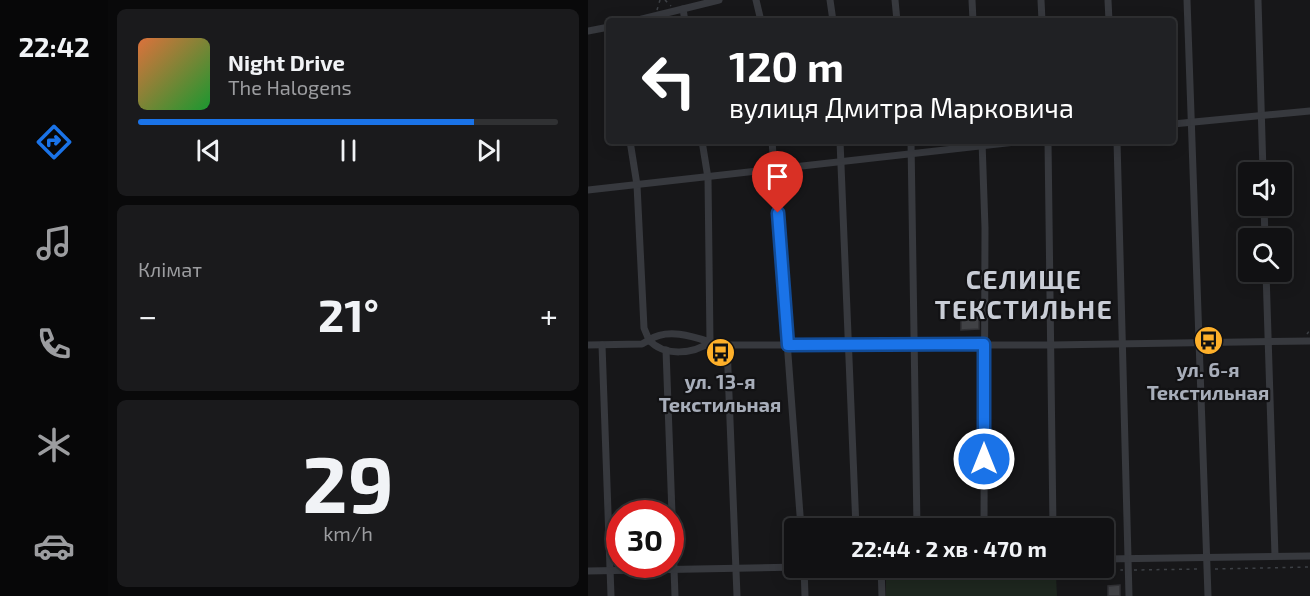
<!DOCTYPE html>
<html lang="uk">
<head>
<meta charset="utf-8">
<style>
	body { margin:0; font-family:"Exo 2",sans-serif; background:#1a1a1c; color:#f1f3f6; height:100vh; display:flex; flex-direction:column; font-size:22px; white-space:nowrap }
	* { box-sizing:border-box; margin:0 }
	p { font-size:20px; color:#9c9da0 }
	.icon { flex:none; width:33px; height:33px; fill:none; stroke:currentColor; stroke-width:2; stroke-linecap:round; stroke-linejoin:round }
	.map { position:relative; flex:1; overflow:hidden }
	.drawer { display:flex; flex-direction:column; gap:9px; padding:9px; background:#09090a; width:480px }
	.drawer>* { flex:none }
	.guide { position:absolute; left:18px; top:18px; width:570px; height:126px; border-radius:6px; box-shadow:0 3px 15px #0003,0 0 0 2px #303133; background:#202124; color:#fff; overflow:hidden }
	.buttons { position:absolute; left:650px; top:162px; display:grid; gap:12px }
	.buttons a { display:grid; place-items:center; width:54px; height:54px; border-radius:6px; background:#111113; box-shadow:0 3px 15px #0003,0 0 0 2px #303133; font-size:30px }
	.speed { position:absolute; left:18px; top:500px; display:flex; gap:12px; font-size:30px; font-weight:700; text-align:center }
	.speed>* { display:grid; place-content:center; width:78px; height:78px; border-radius:50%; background:#111113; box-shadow:0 3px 15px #0003,0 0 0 2px #303133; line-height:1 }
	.speed .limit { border:9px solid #d22; background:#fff; color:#111 }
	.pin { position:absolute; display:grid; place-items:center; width:51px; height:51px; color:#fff; margin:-62px -26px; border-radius:50% 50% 50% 0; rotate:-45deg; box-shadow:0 0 6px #0007 }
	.pin .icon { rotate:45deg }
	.me { position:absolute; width:66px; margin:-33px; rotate:0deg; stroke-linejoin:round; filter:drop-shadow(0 0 4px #0008) }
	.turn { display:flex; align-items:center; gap:21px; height:126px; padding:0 24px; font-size:27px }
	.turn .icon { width:78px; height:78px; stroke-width:2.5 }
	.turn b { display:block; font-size:42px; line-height:51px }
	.big { font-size:45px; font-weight:700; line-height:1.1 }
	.drawer .tile { flex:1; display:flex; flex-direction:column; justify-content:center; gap:9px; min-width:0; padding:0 21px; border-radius:9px; background:#1a1a1c }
	.drawer .dial { align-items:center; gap:0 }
	.dial b { font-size:78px; line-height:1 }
	.song { display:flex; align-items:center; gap:18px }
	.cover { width:72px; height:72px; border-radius:9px; background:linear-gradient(135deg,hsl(20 70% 55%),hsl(130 70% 35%)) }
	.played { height:6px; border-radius:3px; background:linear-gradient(90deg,#1a73e8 80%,#303133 80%) }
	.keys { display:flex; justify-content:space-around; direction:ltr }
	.heat { display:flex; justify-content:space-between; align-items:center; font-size:33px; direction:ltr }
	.trip { position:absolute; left:196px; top:518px; width:330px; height:60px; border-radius:6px; background:#111113; box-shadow:0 3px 15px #0003,0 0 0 2px #303133; font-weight:700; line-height:60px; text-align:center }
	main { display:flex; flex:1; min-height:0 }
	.tab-bar { display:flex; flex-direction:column; width:108px; justify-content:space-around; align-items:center; background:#070708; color:#9c9da0 }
	.tab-bar .icon { width:42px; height:42px }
	.tab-bar .current { color:#1a73e8 }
	.tab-bar b { font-size:27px; color:#f1f3f6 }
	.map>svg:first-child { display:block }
	.green { fill:#1e271f }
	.building { fill:#414246; stroke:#313135; stroke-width:1.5 }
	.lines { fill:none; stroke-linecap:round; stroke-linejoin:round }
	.path { stroke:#3d4045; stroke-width:1.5; stroke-dasharray:3 4.5; stroke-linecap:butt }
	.minor { stroke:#37393e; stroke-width:7 }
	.route-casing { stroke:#114b97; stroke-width:15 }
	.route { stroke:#1a73e8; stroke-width:10 }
	.labels { text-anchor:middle; stroke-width:4.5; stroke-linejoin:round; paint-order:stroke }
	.poi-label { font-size:20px; font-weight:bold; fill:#a8aeba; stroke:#121214 }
	.district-label { font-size:26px; font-weight:bold; letter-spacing:1.5px; fill:#c9cdd6; stroke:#121214 }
</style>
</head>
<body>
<main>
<nav class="tab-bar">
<b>22:42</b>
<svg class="icon current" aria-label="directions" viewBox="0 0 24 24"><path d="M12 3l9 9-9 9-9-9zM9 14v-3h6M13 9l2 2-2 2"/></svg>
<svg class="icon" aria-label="music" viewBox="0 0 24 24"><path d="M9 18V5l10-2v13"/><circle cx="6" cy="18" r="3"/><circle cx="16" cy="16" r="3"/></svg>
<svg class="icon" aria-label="phone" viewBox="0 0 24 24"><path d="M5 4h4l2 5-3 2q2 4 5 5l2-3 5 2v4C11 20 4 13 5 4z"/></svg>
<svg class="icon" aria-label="climate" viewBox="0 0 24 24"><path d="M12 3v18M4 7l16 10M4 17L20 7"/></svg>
<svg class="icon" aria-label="car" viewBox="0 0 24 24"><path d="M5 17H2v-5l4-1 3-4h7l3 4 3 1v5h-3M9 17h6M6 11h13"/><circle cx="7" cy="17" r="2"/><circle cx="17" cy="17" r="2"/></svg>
</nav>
<section class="drawer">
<div class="tile">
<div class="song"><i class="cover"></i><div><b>Night Drive</b><p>The Halogens</p></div></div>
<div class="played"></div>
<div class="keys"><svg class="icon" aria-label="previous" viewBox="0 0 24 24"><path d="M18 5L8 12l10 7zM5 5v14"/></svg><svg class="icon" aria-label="pause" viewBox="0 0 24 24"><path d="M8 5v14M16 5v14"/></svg><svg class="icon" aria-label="next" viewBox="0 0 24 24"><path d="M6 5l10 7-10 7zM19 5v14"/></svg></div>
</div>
<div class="tile"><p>Клімат</p>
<div class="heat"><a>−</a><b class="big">21°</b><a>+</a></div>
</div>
<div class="tile dial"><b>29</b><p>km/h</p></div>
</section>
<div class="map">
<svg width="722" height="596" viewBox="0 0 722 596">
	<rect width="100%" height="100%" fill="#171719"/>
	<path class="green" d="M 468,575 L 469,596 L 298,596 L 298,579 Z"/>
	<g class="building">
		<path d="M 373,316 L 391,316 L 391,329 L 373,330 Z"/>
		<path d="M 532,585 L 532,596 L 520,596 L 520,586 Z"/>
	</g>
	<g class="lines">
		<g class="path">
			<path d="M 77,0 L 83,6"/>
			<path d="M 69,10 L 72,0"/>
			<path d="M 719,334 L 722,330"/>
			<path d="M 627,569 L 722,567"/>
			<path d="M 546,570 L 613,569"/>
			<path d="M 300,576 L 535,570"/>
		</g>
		<g class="minor">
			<path d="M 168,0 L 173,21"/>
			<path d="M 242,0 L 245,21"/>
			<path d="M 307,0 L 309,21"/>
			<path d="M 384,0 L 385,21"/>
			<path d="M 453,0 L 454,21"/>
			<path d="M 520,0 L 521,21"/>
			<path d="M 599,0 L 620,596"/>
			<path d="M 670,0 L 675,172"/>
			<path d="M 95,9 L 97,21"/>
			<path d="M 46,21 L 131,0"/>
			<path d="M 0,31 L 21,27"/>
			<path d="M 585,124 L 722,111"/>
			<path d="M 42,141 L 49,185 L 56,328 L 61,340 C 79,328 104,336 122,342 L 120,178 L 114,141"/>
			<path d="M 184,141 L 213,528"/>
			<path d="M 252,141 L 268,528"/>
			<path d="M 323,141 L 329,528"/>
			<path d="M 394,141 L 397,228 L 396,528"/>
			<path d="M 460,141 L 465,528"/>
			<path d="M 529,141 L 541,596"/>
			<path d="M 0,190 L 436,141"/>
			<path d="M 676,206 L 677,238"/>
			<path d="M 678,272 L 687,556"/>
			<path d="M 0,345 L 54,344 L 61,340 C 76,357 106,354 122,342 L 139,345 L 463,345 L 722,341"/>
			<path d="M 14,345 L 23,596"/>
			<path d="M 139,345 L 149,596"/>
			<path d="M 78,350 L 87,596"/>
			<path d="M 516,559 L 722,556"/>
			<path d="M 216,567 L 217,596"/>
			<path d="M 293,567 L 294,596"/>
			<path d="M 0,571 L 211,567"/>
		</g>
	</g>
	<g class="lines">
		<defs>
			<path id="route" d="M 190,213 L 200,345 L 396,344 L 396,459"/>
		</defs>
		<use href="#route" class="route-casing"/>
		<use href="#route" class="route"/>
	</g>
	<defs>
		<symbol id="bus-disc" viewBox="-11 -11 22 22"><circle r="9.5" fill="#feb02a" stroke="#121214"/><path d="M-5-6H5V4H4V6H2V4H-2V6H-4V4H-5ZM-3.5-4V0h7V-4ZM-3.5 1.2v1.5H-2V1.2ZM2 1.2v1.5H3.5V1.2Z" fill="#111"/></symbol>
	</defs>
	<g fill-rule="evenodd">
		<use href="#bus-disc" x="604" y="324" width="33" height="33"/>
		<use href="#bus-disc" x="116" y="336" width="33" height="33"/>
	</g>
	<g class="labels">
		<g class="poi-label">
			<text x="620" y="377">ул. 6-я<tspan x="620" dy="23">Текстильная</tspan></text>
			<text x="132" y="389">ул. 13-я<tspan x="132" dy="23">Текстильная</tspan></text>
		</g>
		<g class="district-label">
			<text x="436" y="289">СЕЛИЩЕ<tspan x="436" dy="30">ТЕКСТИЛЬНЕ</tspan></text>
		</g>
	</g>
</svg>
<div class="buttons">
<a><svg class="icon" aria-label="sound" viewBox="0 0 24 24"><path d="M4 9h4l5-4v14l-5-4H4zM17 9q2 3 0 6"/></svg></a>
<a><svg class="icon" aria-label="search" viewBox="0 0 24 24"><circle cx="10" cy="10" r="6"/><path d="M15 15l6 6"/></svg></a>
</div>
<div class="speed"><div class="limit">30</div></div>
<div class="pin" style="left:190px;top:213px;background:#d93025"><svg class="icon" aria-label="arrive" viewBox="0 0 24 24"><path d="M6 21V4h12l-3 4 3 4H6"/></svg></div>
<svg class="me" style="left:396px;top:459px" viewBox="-20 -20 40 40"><circle r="17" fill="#1a73e8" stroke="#fff" stroke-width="3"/><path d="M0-11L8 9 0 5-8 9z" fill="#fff"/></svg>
<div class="trip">22:44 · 2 хв · 470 m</div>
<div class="guide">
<div class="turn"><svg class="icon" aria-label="left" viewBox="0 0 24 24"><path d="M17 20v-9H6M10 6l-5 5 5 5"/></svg><div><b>120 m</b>вулиця Дмитра Марковича</div></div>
</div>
</div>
</main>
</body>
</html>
